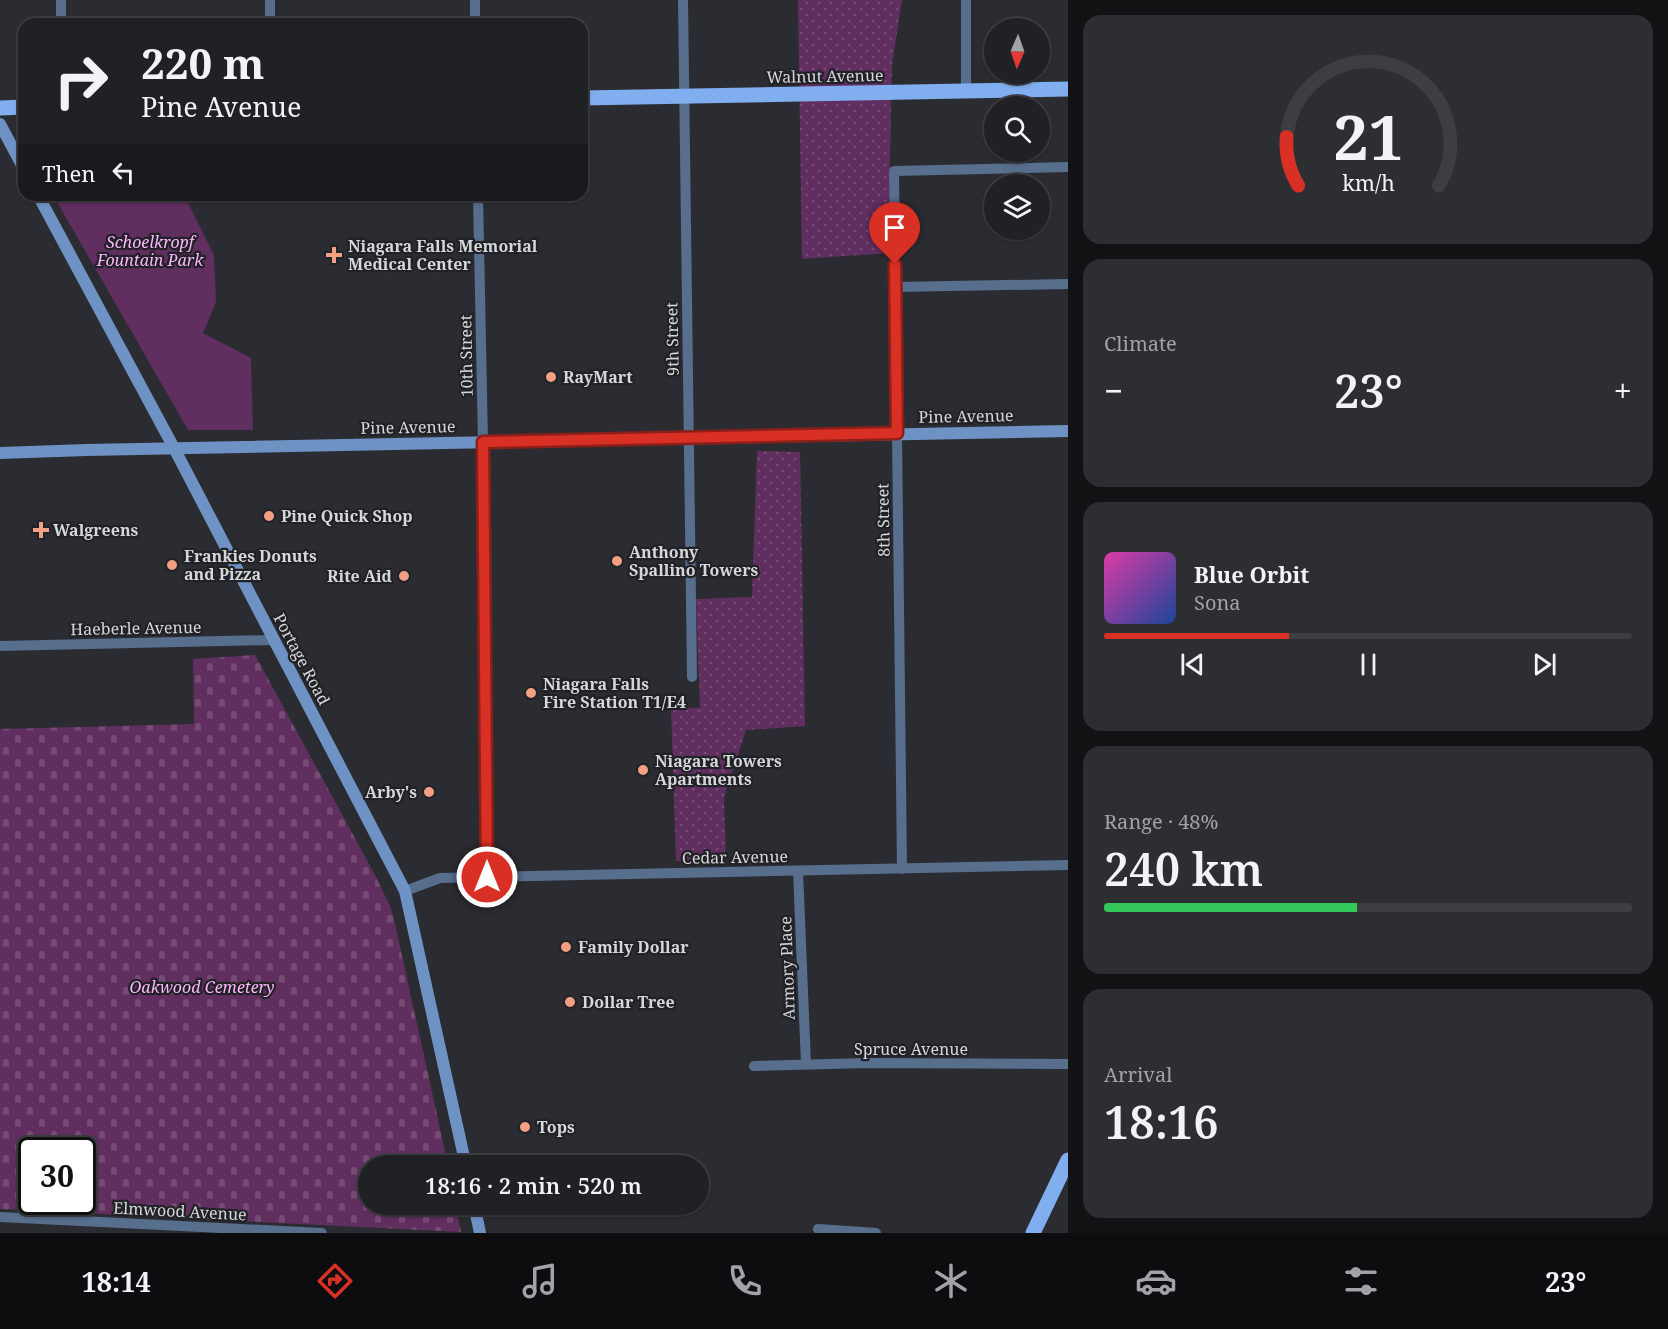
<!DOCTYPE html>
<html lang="en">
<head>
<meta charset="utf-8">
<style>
	body { margin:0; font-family:"Noto Serif",serif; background:#2d2e32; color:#f1f3f6; height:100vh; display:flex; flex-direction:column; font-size:22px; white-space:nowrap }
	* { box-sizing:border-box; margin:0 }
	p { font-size:20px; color:#a2a3a7 }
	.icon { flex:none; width:33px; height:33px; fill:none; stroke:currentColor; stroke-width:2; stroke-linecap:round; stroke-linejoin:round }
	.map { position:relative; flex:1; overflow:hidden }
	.side { display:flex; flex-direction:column; gap:15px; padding:15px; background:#121214; width:600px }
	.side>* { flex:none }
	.guide { position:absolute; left:18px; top:18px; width:570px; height:183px; border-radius:18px; box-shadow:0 2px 4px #0004,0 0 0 2px #3d3e42; background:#202125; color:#f1f3f6; overflow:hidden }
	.needle { width:39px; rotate:182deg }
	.buttons { position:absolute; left:984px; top:18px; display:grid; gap:12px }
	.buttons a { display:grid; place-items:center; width:66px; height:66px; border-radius:50%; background:#202125; box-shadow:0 2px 4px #0004,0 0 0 2px #3d3e42; font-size:30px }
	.speed { position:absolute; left:18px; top:1137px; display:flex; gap:12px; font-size:30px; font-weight:700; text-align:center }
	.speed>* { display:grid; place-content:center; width:78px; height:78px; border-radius:50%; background:#202125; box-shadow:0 2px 4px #0004,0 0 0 2px #3d3e42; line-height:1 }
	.speed .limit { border:3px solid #111; border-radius:9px; background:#fff; color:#111 }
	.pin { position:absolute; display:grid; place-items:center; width:51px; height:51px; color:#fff; margin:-62px -26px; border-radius:50% 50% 50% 0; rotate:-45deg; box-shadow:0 0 6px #0007 }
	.pin .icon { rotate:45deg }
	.me { position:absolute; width:66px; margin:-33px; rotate:0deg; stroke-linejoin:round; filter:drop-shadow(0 0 4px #0008) }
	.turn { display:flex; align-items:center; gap:21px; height:126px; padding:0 24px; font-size:27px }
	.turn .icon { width:78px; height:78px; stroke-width:2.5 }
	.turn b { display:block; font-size:42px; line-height:51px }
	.then { display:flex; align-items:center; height:57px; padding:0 24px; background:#0003; gap:12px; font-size:22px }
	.big { font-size:45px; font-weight:600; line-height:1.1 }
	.side .widget { flex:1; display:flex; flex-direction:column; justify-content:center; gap:9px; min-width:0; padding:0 21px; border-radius:18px; background:#2d2e32 }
	.side .dial { align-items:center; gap:0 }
	.dial svg { height:156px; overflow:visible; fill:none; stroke:#3d3e42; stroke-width:7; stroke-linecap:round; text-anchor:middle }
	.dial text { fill:#f1f3f6; stroke:none }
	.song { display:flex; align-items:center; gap:18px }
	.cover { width:72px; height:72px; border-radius:9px; background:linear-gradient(135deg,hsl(320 70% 55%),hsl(220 70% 35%)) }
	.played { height:6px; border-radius:3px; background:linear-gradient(90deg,#d93025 35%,#3d3e42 35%) }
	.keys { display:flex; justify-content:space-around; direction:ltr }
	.heat { display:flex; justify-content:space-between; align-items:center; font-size:33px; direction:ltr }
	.charge { height:9px; border-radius:4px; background:linear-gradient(90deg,#34c759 48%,#3d3e42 0) }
	.trip { position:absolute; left:358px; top:1155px; width:351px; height:60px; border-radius:30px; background:#202125; box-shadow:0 2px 4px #0004,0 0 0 2px #3d3e42; font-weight:600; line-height:60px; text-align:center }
	.tab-bar { display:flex; height:96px; justify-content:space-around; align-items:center; background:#0d0d0f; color:#a2a3a7 }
	.tab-bar .icon { width:42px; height:42px }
	.tab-bar .selected { color:#d93025 }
	.tab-bar b { font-size:27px; color:#f1f3f6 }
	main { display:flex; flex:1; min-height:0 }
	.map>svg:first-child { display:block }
	.grass { fill:url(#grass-dots) }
	.cemetery { fill:url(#cemetery-stones); fill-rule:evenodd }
	.park { fill:#602e5f }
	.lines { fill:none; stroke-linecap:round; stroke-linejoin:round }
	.street { stroke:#576e8d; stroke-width:10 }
	.secondary { stroke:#6e92c4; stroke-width:12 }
	.primary { stroke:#80aeee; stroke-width:15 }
	.route-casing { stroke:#8d1f18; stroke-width:15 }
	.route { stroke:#d93025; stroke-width:10 }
	.poi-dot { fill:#f39f84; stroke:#212227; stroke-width:2 }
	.labels { text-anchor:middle; stroke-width:4.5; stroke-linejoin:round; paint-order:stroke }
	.street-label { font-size:16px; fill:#d6d7da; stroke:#212227 }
	.park-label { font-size:16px; font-style:italic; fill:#ffb5fc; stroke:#212227 }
	.poi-label { font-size:16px; font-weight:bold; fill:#d6d7da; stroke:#212227; text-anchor:start }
</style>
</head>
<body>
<main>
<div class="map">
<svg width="1068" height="1233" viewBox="0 0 1068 1233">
	<defs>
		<pattern id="grass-dots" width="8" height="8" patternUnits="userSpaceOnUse" patternTransform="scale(1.5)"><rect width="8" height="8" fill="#602e5f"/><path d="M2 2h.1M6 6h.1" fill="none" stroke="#764c75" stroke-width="1.8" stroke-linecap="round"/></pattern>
		<pattern id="cemetery-stones" width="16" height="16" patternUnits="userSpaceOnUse" patternTransform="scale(1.5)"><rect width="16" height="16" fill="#602e5f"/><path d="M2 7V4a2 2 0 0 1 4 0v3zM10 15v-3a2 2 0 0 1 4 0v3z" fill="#764c75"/></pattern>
	</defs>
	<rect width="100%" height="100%" fill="#2b2c31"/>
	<g class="grass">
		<path d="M 798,0 L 902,0 L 892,64 L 888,253 L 802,259 Z"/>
		<path d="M 757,451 L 800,452 L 805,726 L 746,730 L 724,797 L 726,859 L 676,861 L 671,707 L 700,708 L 696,599 L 752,597 Z"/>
	</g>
	<path class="cemetery" d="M 255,655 L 374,873 L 390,906 L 394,919 L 448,1165 L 369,1166 L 369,1204 L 455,1205 L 461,1232 L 0,1209 L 0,729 L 194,724 L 193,659 ZM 32,1150 L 82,1150 L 82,1202 L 32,1202 Z"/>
	<path class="park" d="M 53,195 L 184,195 L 214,255 L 216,302 L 203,333 L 251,358 L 253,430 L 188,430 Z"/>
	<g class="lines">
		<g class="street">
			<path d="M 61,0 L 61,24"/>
			<path d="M 270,0 L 270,24"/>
			<path d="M 475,0 L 475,24"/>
			<path d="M 683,0 L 692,677"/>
			<path d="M 966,0 L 966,91"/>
			<path d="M 478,195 L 483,442 L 487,877"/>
			<path d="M 895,287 L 1068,284"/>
			<path d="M 0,646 L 273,640"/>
			<path d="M 902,869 L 894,171 L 1068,167"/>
			<path d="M 798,871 L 806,1064"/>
			<path d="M 405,891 L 440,878 L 1068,865"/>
			<path d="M 754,1066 L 868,1063 L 1068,1064"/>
			<path d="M 0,1217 L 322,1233"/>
			<path d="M 818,1229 L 876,1233"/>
		</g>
		<g class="secondary">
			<path d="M 0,124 L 24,169"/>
			<path d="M 38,195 L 174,448 L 405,891 L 466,1166"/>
			<path d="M 0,453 L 86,450 L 1068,431"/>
			<path d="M 474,1204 L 480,1233"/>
		</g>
		<g class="primary">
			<path d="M 582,98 L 1068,89"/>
			<path d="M 0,108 L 24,107"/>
			<path d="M 1033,1233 L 1068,1160"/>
		</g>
	</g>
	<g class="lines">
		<defs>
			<path id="route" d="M 487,877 L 483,442 L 897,433 L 895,264"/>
		</defs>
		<use href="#route" class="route-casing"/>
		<use href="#route" class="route"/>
	</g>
	<g class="poi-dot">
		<path d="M331 246h6v6h6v6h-6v6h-6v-6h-6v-6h6z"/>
		<circle cx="551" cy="377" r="6"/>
		<circle cx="269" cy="516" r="6"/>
		<path d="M38 521h6v6h6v6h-6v6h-6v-6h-6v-6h6z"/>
		<circle cx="617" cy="561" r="6"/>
		<circle cx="172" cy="565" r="6"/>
		<circle cx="404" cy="576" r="6"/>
		<circle cx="531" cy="693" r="6"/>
		<circle cx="643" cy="770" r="6"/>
		<circle cx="429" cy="792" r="6"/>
		<circle cx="566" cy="947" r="6"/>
		<circle cx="570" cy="1002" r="6"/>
		<circle cx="525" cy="1127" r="6"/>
	</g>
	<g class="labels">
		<g class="street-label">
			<text transform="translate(825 76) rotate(-1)" y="6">Walnut Avenue</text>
			<text transform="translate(672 339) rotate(-91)" y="6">9th Street</text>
			<text transform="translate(466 356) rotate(-91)" y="6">10th Street</text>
			<text transform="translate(966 416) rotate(-1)" y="6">Pine Avenue</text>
			<text transform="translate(408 427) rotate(-1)" y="6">Pine Avenue</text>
			<text transform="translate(883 520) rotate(-91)" y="6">8th Street</text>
			<text transform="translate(136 628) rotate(-1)" y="6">Haeberle Avenue</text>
			<text transform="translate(302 659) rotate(62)" y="6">Portage Road</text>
			<text transform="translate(735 857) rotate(-1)" y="6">Cedar Avenue</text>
			<text transform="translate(787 968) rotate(-92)" y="6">Armory Place</text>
			<text x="911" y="1055">Spruce Avenue</text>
			<text transform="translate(180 1211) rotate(3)" y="6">Elmwood Avenue</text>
		</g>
		<g class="park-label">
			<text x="150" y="248">Schoelkropf<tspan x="150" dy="18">Fountain Park</tspan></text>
			<text x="202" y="993">Oakwood Cemetery</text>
		</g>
		<g class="poi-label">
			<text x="348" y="252">Niagara Falls Memorial<tspan x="348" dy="18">Medical Center</tspan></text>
			<text x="563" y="383">RayMart</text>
			<text x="281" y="522">Pine Quick Shop</text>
			<text x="53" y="536">Walgreens</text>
			<text x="629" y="558">Anthony<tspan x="629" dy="18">Spallino Towers</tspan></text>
			<text x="184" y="562">Frankies Donuts<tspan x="184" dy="18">and Pizza</tspan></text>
			<text x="392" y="582" text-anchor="end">Rite Aid</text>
			<text x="543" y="690">Niagara Falls<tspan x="543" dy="18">Fire Station T1/E4</tspan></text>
			<text x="655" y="767">Niagara Towers<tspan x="655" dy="18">Apartments</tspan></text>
			<text x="417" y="798" text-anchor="end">Arby's</text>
			<text x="578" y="953">Family Dollar</text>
			<text x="582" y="1008">Dollar Tree</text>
			<text x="537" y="1133">Tops</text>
		</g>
	</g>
</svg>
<div class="buttons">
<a><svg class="needle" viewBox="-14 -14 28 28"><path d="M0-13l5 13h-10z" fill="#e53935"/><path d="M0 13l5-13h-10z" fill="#a2a3a7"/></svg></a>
<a><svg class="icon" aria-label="search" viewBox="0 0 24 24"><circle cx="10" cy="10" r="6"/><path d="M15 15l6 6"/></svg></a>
<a><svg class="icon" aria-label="layers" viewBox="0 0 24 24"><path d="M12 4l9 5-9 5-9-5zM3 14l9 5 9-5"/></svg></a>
</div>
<div class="speed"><div class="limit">30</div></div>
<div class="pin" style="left:895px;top:264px;background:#d93025"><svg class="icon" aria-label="arrive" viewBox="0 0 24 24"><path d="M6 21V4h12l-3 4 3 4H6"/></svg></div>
<svg class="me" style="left:487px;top:877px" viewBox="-20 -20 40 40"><circle r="17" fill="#d93025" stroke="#fff" stroke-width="3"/><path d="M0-11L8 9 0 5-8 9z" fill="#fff"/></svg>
<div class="trip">18:16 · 2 min · 520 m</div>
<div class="guide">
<div class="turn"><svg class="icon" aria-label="right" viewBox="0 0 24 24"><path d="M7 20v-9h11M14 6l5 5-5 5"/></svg><div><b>220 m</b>Pine Avenue</div></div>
<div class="then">Then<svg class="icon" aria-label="left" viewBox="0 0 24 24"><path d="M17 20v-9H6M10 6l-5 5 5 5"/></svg></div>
</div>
</div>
<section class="side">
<div class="widget dial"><svg viewBox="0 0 100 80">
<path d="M14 69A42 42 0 1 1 86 69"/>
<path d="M14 69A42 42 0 0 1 8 44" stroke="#d93025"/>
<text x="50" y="56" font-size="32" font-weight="700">21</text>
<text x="50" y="72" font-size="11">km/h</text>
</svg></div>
<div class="widget"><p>Climate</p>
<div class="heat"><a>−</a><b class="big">23°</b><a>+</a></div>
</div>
<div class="widget">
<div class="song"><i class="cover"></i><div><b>Blue Orbit</b><p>Sona</p></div></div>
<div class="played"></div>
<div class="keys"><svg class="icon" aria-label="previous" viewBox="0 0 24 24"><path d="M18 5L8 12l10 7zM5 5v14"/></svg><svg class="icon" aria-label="pause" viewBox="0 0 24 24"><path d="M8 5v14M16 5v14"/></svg><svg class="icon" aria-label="next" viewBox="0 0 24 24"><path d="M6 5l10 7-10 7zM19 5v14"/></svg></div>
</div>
<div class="widget"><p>Range · 48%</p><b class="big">240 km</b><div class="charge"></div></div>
<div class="widget"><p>Arrival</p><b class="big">18:16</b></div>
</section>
</main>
<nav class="tab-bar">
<b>18:14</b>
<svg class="icon selected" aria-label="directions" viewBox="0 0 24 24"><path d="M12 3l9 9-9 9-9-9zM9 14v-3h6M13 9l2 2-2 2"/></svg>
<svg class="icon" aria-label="music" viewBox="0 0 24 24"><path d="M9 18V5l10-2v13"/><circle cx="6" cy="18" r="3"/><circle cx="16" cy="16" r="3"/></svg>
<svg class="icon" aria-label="phone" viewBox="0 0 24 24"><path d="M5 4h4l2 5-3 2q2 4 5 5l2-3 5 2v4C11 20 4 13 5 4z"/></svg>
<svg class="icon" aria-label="climate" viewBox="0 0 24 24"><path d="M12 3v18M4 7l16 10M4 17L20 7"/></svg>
<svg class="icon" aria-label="car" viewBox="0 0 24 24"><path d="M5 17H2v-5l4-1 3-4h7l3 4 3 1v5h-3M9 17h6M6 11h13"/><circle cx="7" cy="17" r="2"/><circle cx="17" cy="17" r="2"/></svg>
<svg class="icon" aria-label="filters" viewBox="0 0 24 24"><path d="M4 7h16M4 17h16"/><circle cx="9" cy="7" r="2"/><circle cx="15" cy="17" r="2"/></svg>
<b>23°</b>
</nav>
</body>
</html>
